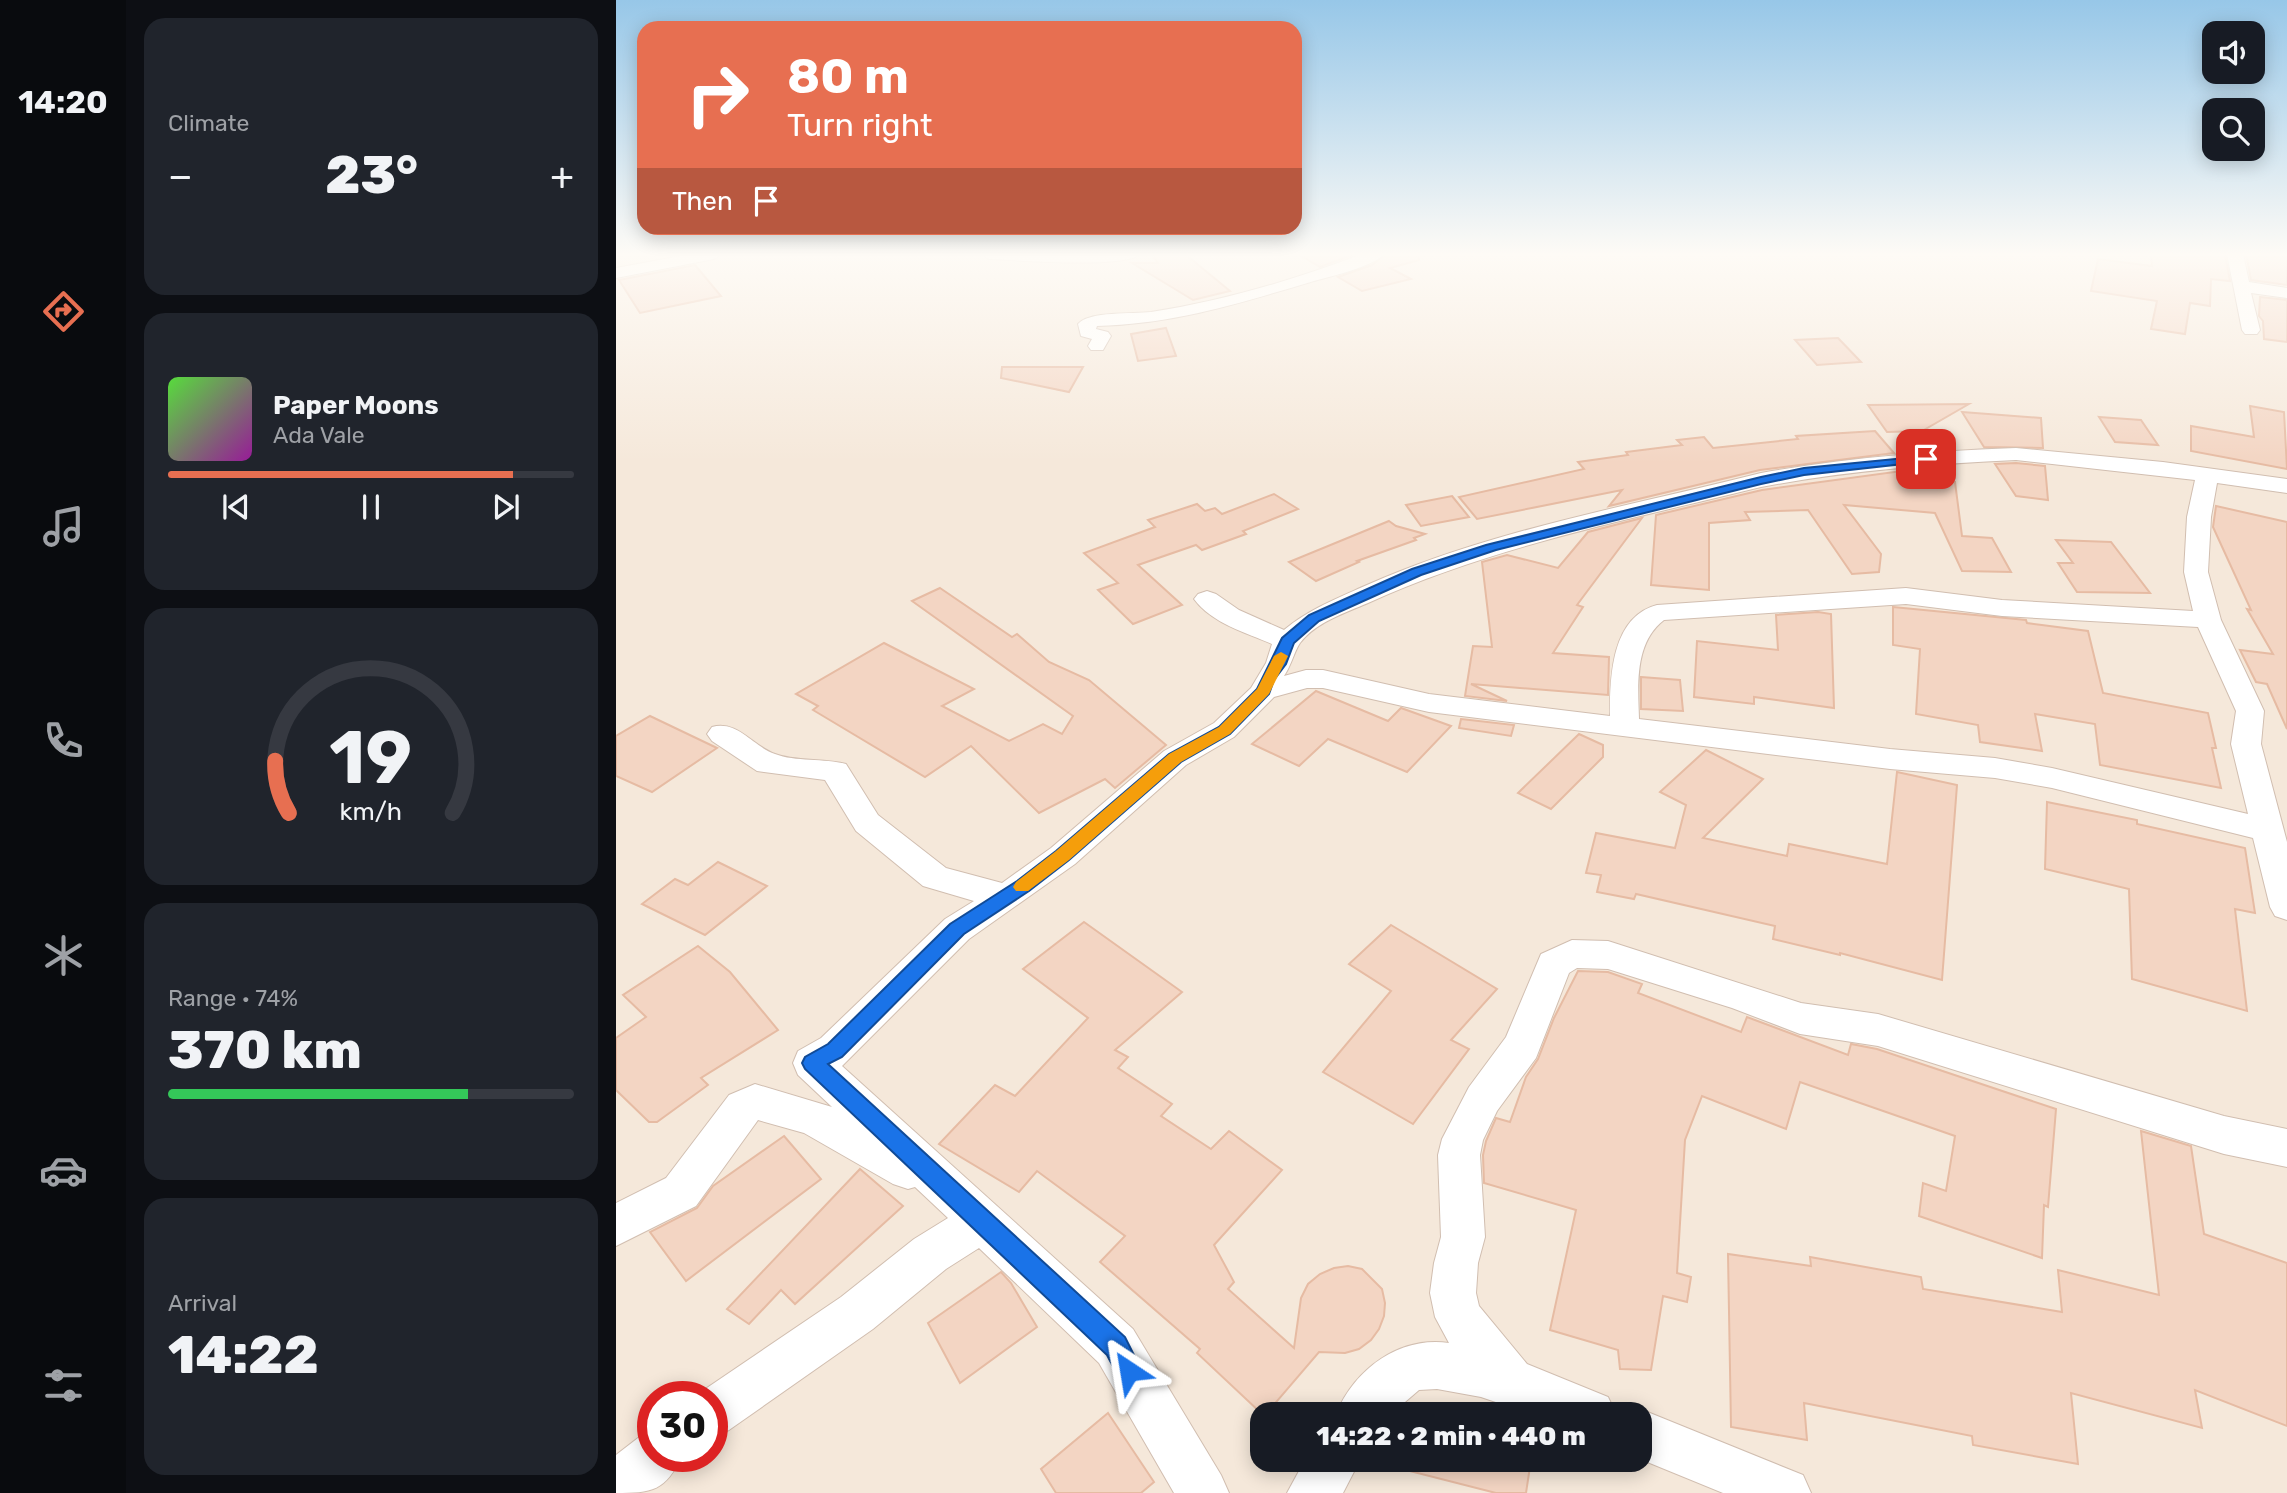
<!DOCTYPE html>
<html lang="en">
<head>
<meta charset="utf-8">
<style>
	body { margin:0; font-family:Rubik,sans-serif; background:#20242c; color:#f1f3f6; height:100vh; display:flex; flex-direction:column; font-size:26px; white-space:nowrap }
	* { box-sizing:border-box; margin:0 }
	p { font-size:23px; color:#9ea1a6 }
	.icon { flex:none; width:38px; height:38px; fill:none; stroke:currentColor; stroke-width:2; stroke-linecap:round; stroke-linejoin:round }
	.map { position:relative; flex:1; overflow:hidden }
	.details { display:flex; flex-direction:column; gap:18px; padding:18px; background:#0d0f14; width:490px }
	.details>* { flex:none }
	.guide { position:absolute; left:21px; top:21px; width:665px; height:214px; border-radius:21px; box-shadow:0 4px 18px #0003; background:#e76f51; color:#fff; overflow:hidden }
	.tools { position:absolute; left:1586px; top:21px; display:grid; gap:14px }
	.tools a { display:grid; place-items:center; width:63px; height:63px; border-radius:14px; background:#171b24; box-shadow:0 4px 18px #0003; font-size:35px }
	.speed { position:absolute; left:21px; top:1381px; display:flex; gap:14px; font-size:35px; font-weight:700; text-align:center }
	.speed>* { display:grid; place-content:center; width:91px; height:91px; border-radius:50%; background:#171b24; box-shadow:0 4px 18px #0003; line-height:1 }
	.speed .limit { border:10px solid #d22; background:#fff; color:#111 }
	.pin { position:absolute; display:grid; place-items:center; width:60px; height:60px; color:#fff; margin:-30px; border-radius:14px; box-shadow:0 4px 10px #0006 }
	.me { position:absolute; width:77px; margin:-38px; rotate:327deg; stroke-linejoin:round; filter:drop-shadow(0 0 5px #0008) }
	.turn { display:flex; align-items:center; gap:24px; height:147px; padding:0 35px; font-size:32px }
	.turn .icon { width:91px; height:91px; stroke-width:2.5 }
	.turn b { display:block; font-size:49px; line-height:60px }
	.then { display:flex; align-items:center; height:66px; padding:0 35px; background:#0003; gap:14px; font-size:26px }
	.big { font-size:52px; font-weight:800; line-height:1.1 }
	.details .tile { flex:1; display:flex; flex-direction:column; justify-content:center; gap:10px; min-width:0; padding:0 24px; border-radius:21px; background:#20242c }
	.details .dial { align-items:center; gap:0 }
	.dial svg { height:182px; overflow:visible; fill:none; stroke:#363941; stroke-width:7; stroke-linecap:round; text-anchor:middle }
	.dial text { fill:#f1f3f6; stroke:none }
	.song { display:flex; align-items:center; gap:21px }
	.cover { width:84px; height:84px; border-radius:10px; background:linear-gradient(135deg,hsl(110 70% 55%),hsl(300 70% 35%)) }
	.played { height:7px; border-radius:4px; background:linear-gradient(90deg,#e76f51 85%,#363941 85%) }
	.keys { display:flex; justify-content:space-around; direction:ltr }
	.heat { display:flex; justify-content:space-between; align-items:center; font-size:38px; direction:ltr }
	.charge { height:10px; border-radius:5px; background:linear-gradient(90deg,#34c759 74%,#363941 0) }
	.trip { position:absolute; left:634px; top:1402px; width:402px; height:70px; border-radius:21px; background:#171b24; box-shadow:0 4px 18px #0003; font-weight:800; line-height:70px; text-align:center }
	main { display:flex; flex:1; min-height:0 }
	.tab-bar { display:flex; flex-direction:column; width:126px; justify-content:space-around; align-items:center; background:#090b0e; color:#9ea1a6 }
	.tab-bar .icon { width:49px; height:49px }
	.tab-bar .on { color:#e76f51 }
	.tab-bar b { font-size:32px; color:#f1f3f6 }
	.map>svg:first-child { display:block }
	.residential { fill:#f5e8da; fill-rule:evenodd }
	.building { fill:#f3d5c3; stroke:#e6bba3; stroke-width:2 }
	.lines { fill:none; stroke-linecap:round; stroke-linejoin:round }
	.minor-casing { stroke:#d1beb0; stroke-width:2 }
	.minor { fill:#fff; fill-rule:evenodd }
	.route { fill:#1a73e8; stroke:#114b97; stroke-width:2 }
	.slow { fill:#f59e0b }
</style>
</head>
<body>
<main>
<nav class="tab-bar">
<b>14:20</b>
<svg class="icon on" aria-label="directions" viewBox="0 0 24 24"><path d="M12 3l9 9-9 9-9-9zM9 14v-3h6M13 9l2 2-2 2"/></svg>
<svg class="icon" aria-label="music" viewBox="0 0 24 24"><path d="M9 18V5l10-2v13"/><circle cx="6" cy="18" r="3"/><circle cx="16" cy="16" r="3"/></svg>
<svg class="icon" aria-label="phone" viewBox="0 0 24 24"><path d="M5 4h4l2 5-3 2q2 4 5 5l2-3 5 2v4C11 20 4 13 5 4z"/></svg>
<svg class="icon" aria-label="climate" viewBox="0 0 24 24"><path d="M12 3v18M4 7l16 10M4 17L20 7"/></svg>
<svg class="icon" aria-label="car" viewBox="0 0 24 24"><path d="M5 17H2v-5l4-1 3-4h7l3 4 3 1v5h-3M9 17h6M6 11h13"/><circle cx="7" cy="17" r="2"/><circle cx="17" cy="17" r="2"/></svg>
<svg class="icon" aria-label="filters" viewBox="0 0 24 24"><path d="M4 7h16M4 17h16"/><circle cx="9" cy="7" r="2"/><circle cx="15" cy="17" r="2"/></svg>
</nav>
<section class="details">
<div class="tile"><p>Climate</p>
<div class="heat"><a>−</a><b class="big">23°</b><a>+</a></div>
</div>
<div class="tile">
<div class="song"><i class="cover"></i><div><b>Paper Moons</b><p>Ada Vale</p></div></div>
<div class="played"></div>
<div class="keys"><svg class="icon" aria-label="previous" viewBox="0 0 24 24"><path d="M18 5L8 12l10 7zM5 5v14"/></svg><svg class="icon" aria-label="pause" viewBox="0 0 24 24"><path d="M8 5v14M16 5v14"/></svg><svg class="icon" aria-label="next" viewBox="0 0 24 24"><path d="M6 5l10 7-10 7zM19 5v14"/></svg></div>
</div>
<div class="tile dial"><svg viewBox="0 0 100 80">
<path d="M14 69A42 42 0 1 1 86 69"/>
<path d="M14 69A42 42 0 0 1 8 46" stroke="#e76f51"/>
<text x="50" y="56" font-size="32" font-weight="700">19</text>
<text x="50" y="72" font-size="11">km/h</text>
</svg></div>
<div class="tile"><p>Range · 74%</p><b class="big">370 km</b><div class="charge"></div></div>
<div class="tile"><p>Arrival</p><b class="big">14:22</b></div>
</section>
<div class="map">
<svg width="1671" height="1493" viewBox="0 0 1671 1493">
	<rect width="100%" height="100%" fill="#fdf6ec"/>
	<path class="residential" d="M 0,254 L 1671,254 L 1671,1493 L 0,1493 ZM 37,1396 L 96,1396 L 96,1456 L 37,1456 ZM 646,1414 L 1024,1414 L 1024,1460 L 646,1460 Z"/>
	<g class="building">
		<path d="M 535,254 L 569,254 L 614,291 L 577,300 L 516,263 L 542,263 Z"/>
		<path d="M 682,254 L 739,254 L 704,267 Z"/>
		<path d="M 770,254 L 802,254 L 803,260 L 774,268 L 795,279 L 746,291 L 722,277 L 756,265 Z"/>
		<path d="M 1535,254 L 1609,254 L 1614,281 L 1595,279 L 1594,306 L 1574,303 L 1569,334 L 1535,329 L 1541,301 L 1475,291 L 1482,259 L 1536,266 Z"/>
		<path d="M 1630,254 L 1671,254 L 1671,285 L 1635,280 Z"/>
		<path d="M 79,265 L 105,296 L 24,313 L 3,280 Z"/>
		<path d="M 1644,297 L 1671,300 L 1671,342 L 1648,339 L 1647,321 L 1643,316 Z"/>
		<path d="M 550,328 L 560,356 L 522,361 L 515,334 Z"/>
		<path d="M 1222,338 L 1245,362 L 1201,365 L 1179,340 Z"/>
		<path d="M 386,367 L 467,367 L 453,392 L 385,378 Z"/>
		<path d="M 1353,404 L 1306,431 L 1271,432 L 1252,405 Z"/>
		<path d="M 1634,406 L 1668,412 L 1671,469 L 1575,451 L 1575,426 L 1638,437 Z"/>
		<path d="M 1346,412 L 1425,418 L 1427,448 L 1368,447 Z"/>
		<path d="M 1483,417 L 1525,420 L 1542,445 L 1499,442 Z"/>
		<path d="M 1259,431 L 1278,453 L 1144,470 L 993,506 L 1006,490 L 861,519 L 843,497 L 968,469 L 962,462 L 1012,455 L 1010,452 L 1066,445 L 1061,440 L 1088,437 L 1097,448 L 1182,439 L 1180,436 Z"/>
		<path d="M 1400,463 L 1429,466 L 1432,500 L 1400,496 L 1379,464 Z"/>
		<path d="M 1293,470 L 1300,477 L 1339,482 L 1346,536 L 1376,538 L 1395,572 L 1346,571 L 1319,513 L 1228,505 L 1265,554 L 1263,572 L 1236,574 L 1192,510 L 1129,512 L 1134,520 L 1093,523 L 1093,590 L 1035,585 L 1040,515 L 1146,490 Z"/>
		<path d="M 658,494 L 682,509 L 627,531 L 630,534 L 586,550 L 580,545 L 522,565 L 566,605 L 517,624 L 482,590 L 502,583 L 468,553 L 539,527 L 532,520 L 581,504 L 589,511 L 599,508 L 606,514 Z"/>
		<path d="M 836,496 L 853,517 L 805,526 L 790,505 Z"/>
		<path d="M 1600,506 L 1671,522 L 1671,729 L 1651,684 L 1640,682 L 1624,650 L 1657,654 L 1631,609 L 1635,610 L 1597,527 Z"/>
		<path d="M 1026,518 L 961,605 L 967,607 L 937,653 L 993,657 L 992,695 L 855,684 L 891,701 L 849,696 L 857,646 L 876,647 L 866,562 L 891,555 L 942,568 L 972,532 Z"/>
		<path d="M 773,521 L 780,526 L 809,534 L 798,538 L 800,540 L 741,561 L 743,562 L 700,581 L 673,562 Z"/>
		<path d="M 1440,540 L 1495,542 L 1534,593 L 1461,592 L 1442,563 L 1457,563 Z"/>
		<path d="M 324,588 L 396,637 L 401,634 L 433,662 L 473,680 L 550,745 L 499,788 L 489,779 L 423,813 L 355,746 L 309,777 L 197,710 L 202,706 L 180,694 L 268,643 L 358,689 L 326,706 L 393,741 L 427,724 L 446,734 L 457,716 L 296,601 Z"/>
		<path d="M 1277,607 L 1410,620 L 1411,623 L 1472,631 L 1487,693 L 1592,713 L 1600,748 L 1596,748 L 1605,788 L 1484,765 L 1479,724 L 1419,714 L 1426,751 L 1364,742 L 1362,725 L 1300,714 L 1304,649 L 1277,645 Z"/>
		<path d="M 1202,612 L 1215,614 L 1218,708 L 1138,697 L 1138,704 L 1078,697 L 1081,641 L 1162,650 L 1160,615 Z"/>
		<path d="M 1025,677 L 1064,680 L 1067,711 L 1025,709 Z"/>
		<path d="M 700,691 L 772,721 L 785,708 L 835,726 L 791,772 L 712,739 L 683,766 L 636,744 Z"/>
		<path d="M 34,716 L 101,748 L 36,792 L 0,776 L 0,736 Z"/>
		<path d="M 845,719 L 898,725 L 895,736 L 843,728 Z"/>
		<path d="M 963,734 L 987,745 L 987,757 L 935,809 L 902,793 Z"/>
		<path d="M 1090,750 L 1147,779 L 1087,838 L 1171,856 L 1173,844 L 1271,864 L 1281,772 L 1341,785 L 1326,980 L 1224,953 L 1224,955 L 1157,939 L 1159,926 L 1020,894 L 1018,899 L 981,892 L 985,875 L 970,873 L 980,833 L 1059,848 L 1070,805 L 1044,792 Z"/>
		<path d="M 1431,802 L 1521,820 L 1521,824 L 1629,848 L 1639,913 L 1619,909 L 1631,1011 L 1516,979 L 1513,889 L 1429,869 Z"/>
		<path d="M 102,862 L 151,886 L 89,935 L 26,904 L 59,879 L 72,885 Z"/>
		<path d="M 468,922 L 566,992 L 499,1050 L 512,1057 L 502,1068 L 556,1104 L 545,1116 L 595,1149 L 613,1131 L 666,1170 L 598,1245 L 618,1282 L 612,1289 L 678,1348 L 685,1298 L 692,1284 L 704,1274 L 718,1268 L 732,1266 L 746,1269 L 766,1289 L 769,1303 L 768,1316 L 763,1329 L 755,1340 L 743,1349 L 729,1353 L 703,1352 L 650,1414 L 646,1414 L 581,1353 L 584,1349 L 484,1262 L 509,1236 L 421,1171 L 403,1192 L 323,1144 L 379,1085 L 399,1096 L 472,1018 L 407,969 Z"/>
		<path d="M 775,925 L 881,989 L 835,1040 L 853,1049 L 797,1124 L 707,1072 L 775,991 L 733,964 Z"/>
		<path d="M 82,946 L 114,972 L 162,1030 L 85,1078 L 92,1085 L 41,1122 L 33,1122 L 0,1090 L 0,1038 L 30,1017 L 7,995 Z"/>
		<path d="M 962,971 L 992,972 L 1026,984 L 1022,993 L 1125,1032 L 1131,1017 L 1232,1055 L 1235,1044 L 1261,1049 L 1440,1109 L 1432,1207 L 1428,1205 L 1426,1258 L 1303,1216 L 1307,1183 L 1330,1191 L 1339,1136 L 1184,1082 L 1170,1129 L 1086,1096 L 1069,1140 L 1061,1273 L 1075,1277 L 1071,1302 L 1047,1296 L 1035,1370 L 1004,1369 L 1002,1350 L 934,1330 L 960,1210 L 868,1183 L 867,1155 L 870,1141 L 880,1118 L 894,1122 L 910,1077 L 922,1059 L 938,1018 Z"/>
		<path d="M 1525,1131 L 1575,1146 L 1588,1234 L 1671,1263 L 1671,1426 L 1579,1390 L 1586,1428 L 1455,1393 L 1462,1464 L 1357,1445 L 1356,1436 L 1188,1403 L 1191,1440 L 1115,1427 L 1112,1254 L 1195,1266 L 1194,1257 L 1305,1277 L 1307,1289 L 1446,1312 L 1442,1270 L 1543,1295 Z"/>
		<path d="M 168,1136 L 205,1179 L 70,1281 L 34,1232 L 81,1208 L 97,1186 Z"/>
		<path d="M 244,1169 L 287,1206 L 179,1304 L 165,1290 L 133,1324 L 111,1309 Z"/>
		<path d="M 385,1272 L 395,1283 L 421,1327 L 344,1383 L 312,1323 Z"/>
		<path d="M 492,1413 L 538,1482 L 525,1493 L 440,1493 L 425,1469 Z"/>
		<path d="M 783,1460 L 915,1460 L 910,1493 L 880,1493 L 782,1468 Z"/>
	</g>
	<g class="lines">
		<defs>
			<g id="minor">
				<path d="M 75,254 L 106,254 L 98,259 L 0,278 L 0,268 Z"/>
				<path d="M 365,254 L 524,254 C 509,269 399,260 373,259 Z"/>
				<path d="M 746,254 L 768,254 C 756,267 716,276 698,281 C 624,303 559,324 481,326 L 480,329 L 492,332 L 495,336 L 487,350 L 475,350 L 472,346 L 476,339 L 465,336 L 462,324 C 473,311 517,314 535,312 C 607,301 678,280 746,254 Z"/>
				<path d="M 1611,254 L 1627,254 L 1633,282 L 1671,288 L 1671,298 L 1635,293 L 1644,330 L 1641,334 L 1629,334 L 1626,330 Z"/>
				<path d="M 1400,448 L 1547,462 L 1671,479 L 1671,493 L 1601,483 L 1595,517 L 1592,572 L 1605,620 L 1648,711 L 1645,744 L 1671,842 L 1671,920 L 1659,916 L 1654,907 L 1637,838 L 1436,788 L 1379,778 L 1274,769 L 813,712 L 707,688 L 691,688 L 658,697 L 618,737 L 570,765 L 459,864 L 353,939 L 226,1066 L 517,1329 L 605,1475 L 613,1493 L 558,1493 L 483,1363 L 363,1248 L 330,1269 L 257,1329 L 113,1430 L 96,1437 L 96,1396 L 79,1396 L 225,1297 L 298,1239 L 332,1218 L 299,1187 L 292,1189 L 277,1184 L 188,1133 L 142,1120 L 80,1206 L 0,1246 L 0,1203 L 50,1178 L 113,1095 L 139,1084 L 216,1107 L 182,1075 L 177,1063 L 182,1051 L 205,1038 L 329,919 L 358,901 L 307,886 L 240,831 L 209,780 L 141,771 L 96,741 L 91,734 L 96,727 C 122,720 136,746 159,754 C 179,762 208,758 230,764 L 262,815 L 330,868 L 386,883 L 435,848 L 548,751 L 598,723 L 635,688 L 650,663 L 656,644 C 631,633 595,623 578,599 L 582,594 L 591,591 L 600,594 L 623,610 L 668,630 C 693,609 722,598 751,585 C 875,530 1014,506 1145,473 C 1229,458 1315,451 1400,448 ZM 1400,460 L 1579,480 L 1571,517 L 1568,572 L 1577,611 L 1386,600 L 1290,588 L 1041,605 C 995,617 994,678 994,716 L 813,694 L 707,670 L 690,670 L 668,676 C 675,666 678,652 684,643 C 700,622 729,613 752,603 C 877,546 1012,520 1145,487 C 1229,471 1315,464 1400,460 ZM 1290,604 L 1386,616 L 1582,627 L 1620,711 L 1615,744 L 1632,814 L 1436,768 L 1379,758 L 1274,749 L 1023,719 C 1022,685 1018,643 1048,620 Z"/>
				<path d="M 956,940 L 992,941 L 1185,1003 L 1262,1014 L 1608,1116 L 1671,1129 L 1671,1167 L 1608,1154 L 1262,1046 L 1184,1034 L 1116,1008 L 992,969 L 961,968 L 953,973 L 920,1058 L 881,1111 L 867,1140 L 864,1155 L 869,1237 L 862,1263 L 860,1293 L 863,1306 L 911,1364 L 992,1397 L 1000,1414 L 915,1414 L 865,1397 L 821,1389 L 803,1390 L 775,1414 L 720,1414 C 739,1369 783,1336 833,1343 L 819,1317 L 814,1293 L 818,1263 L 825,1237 L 822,1155 L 826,1139 L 853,1087 L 890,1037 L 925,954 Z"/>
				<path d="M 1024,1409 L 1187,1475 L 1195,1493 L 1107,1493 L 1024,1459 L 1024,1414 L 1012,1414 Z"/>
				<path d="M 37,1432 L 37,1456 L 65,1456 C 51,1491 35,1493 0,1493 L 0,1455 L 22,1438 Z"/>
				<path d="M 689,1460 L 744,1460 L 727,1493 L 671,1493 Z"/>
			</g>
		</defs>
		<use href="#minor" class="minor-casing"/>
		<use href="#minor" class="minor"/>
	</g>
	<linearGradient id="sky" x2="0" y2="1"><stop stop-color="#97c7e8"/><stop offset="0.55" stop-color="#fefbf6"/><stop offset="1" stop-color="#fefbf6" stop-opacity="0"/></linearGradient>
	<rect width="1671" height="463" fill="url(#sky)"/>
	<path class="route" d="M 1310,456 L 1314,457 L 1314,461 L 1188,475 L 1145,484 L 880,550 L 805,575 L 703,621 L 678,643 L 670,664 L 658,680 L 653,694 L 614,734 L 565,762 L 453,860 L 413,891 L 348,934 L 226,1057 L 212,1064 L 509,1337 L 526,1371 L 523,1380 L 513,1383 L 504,1380 L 491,1355 L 189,1069 L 186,1063 L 189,1057 L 212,1044 L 334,924 L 401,881 L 440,851 L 553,754 L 603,727 L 641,689 L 666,638 L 693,615 L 796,569 L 870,545 L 1145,477 L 1188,468 Z"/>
	<path class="slow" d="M 665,652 L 672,656 L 653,694 L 614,734 L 565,762 L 453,860 L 412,891 L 400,891 L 397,887 L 400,882 L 440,851 L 553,754 L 603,727 L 641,689 L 658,656 Z"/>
</svg>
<div class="tools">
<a><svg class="icon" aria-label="sound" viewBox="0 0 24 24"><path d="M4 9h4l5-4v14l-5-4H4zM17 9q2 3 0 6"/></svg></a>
<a><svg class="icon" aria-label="search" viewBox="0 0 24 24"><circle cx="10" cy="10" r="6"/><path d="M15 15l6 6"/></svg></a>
</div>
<div class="speed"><div class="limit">30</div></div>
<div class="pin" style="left:1310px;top:459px;background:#d93025"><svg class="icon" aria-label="arrive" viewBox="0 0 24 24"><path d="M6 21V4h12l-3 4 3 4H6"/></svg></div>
<svg class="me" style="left:513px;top:1371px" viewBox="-20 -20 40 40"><path d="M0-17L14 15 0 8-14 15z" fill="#1a73e8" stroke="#fff" stroke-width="4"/></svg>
<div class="trip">14:22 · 2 min · 440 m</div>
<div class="guide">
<div class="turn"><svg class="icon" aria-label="right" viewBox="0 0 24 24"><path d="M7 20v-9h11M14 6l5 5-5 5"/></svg><div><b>80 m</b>Turn right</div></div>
<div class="then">Then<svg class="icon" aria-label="arrive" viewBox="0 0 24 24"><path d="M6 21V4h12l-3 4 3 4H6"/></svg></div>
</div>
</div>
</main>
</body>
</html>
